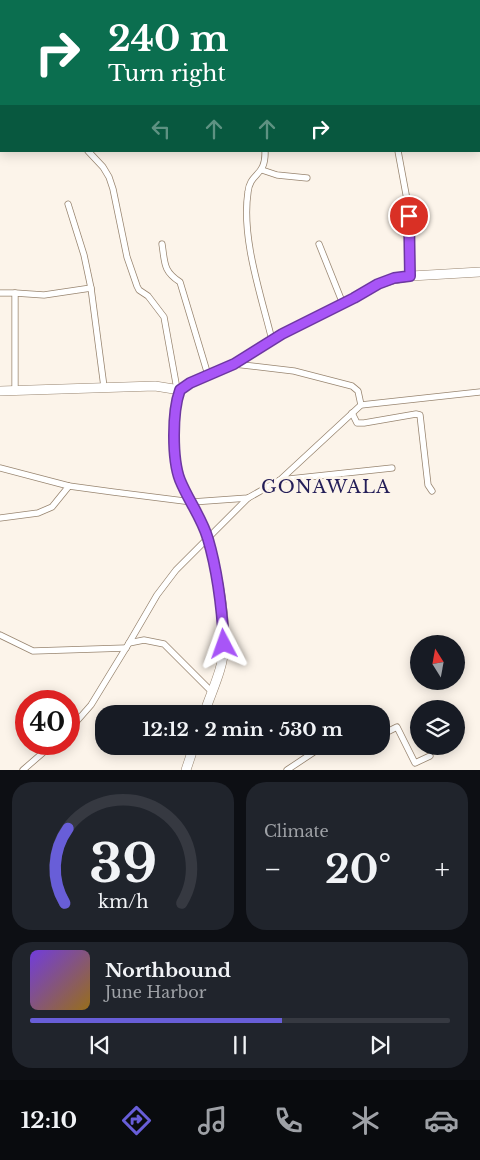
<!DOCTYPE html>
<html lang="en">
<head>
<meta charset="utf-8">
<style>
	body { margin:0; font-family:"Libre Baskerville",serif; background:#20242c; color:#f1f3f6; height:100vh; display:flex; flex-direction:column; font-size:19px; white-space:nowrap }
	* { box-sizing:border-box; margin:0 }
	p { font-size:16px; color:#9ea1a6 }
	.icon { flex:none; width:28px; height:28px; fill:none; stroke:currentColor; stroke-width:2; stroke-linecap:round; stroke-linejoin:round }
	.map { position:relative; height:770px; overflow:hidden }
	.sheet { display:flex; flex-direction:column; gap:12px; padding:12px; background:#0d0f14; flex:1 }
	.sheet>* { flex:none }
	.top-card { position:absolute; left:0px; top:0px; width:480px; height:152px; box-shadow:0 2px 12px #0003; background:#0b6e4f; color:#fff; overflow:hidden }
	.needle { width:32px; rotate:349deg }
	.controls { position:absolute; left:410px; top:635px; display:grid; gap:10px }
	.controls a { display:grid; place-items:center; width:55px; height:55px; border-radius:50%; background:#171b24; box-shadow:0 2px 12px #0003; font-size:25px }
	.speed { position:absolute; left:15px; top:690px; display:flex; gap:10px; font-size:25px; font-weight:700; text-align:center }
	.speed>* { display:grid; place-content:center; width:65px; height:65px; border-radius:50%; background:#171b24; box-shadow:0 2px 12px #0003; line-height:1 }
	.speed .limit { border:8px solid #d22; background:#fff; color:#111 }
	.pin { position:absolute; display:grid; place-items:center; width:42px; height:42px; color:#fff; margin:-21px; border:2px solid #fff; border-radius:50%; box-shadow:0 1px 5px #0007 }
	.me { position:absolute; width:55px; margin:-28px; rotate:356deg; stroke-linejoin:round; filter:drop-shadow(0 0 4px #0008) }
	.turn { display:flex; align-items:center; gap:18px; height:105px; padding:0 25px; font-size:22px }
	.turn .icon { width:65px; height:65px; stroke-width:2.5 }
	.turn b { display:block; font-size:35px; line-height:42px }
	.lanes { display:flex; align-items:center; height:48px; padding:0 25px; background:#0003; justify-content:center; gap:25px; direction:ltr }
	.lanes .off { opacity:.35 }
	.big { font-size:38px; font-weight:700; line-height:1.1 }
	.sheet .tile { flex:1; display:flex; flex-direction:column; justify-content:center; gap:8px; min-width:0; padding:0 18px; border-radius:20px; background:#20242c }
	.sheet .dial { align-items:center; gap:0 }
	.dial svg { height:130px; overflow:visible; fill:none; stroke:#363941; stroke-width:7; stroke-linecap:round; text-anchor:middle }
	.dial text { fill:#f1f3f6; stroke:none }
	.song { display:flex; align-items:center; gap:15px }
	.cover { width:60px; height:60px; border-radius:8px; background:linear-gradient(135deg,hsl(260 70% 55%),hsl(40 70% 35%)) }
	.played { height:5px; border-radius:2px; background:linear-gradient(90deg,#685ed8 60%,#363941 60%) }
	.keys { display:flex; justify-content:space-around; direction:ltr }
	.heat { display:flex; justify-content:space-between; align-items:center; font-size:28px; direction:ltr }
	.sheet .tiles { flex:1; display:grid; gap:12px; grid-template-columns:1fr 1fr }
	.tile:last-child { grid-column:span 2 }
	.trip { position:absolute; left:95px; top:705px; width:295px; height:50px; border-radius:20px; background:#171b24; box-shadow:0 2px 12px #0003; font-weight:700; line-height:50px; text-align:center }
	.tab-bar { display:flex; height:80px; justify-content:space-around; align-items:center; background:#090b0e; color:#9ea1a6 }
	.tab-bar .icon { width:35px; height:35px }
	.tab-bar .on { color:#685ed8 }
	.tab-bar b { font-size:22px; color:#f1f3f6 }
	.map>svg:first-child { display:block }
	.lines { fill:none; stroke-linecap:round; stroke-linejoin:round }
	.street-casing { stroke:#988570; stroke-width:7 }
	.secondary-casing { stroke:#988570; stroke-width:10 }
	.street { stroke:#fff; stroke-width:5.5 }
	.secondary { stroke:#fff; stroke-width:9 }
	.route-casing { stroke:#6d37a1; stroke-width:12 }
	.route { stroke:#a855f7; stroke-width:9 }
	.labels { text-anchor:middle; stroke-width:5; stroke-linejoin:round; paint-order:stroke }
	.quarter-label { font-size:18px; letter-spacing:1px; fill:#241e58; stroke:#fcf4ea }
</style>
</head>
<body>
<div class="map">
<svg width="480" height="770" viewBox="0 0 480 770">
	<rect width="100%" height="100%" fill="#fcf4ea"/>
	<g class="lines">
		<defs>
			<g id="street">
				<path d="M 198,0 L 198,1"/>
				<path d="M 419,0 L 420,1"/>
				<path d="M 0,8 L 1,9"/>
				<path d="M 479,75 L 480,75"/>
				<path d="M 88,151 L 103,167 L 109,177 L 113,189 L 127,257 L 137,286 L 139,290 L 148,296 L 164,317 L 177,389"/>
				<path d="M 265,151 C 266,177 250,172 248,192 C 241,238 261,295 272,340"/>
				<path d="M 398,151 L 408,205 L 411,276"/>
				<path d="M 262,170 L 277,175 L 307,178"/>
				<path d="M 68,204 L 84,255 L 91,288 L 104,387"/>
				<path d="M 162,244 C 165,263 163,271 180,282 L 208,375"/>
				<path d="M 319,244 L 343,304"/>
				<path d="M 0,293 L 15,293 L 15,391"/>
				<path d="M 15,293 L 44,295 L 91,288"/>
				<path d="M 234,364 L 294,371 L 352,386 L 358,391 L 361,405"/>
				<path d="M 352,413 L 357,423 L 364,423 L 416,414 L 420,415 L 428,485 L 432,491"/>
				<path d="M 0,468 L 69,486 L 113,492 L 192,502 L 248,498 L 280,480 L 361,405 L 480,392"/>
				<path d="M 280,480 L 392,468"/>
				<path d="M 0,518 L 38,513 L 52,507 L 69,486"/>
				<path d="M 0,635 L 33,651 L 126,648"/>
				<path d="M 129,643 L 157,595 L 176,570 L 248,498"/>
				<path d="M 69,730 L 91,705 L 129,643 L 144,640 L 164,644 L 212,692"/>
				<path d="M 381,735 L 397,727 L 415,763 L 430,756"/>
				<path d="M 23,770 L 53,744"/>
				<path d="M 287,770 L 323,746"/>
			</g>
			<g id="secondary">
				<path d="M 180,390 C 172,411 172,459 180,480 C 189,500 202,518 208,539 C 217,572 225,610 224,644 C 224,668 211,692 204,714"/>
				<path d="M 180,390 L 190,383 L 234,364 L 282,334 L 354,298 L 378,284 L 394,279 L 411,276 L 480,272"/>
				<path d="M 0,391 L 155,386 L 180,390"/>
				<path d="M 186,770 L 194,746"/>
			</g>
		</defs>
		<use href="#street" class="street-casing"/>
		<use href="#secondary" class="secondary-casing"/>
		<use href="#street" class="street"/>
		<use href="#secondary" class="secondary"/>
	</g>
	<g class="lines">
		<defs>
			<path id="route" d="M 224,644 C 222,609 218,573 208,539 C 202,518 188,500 180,480 C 172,459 172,412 180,390 L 190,383 L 234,364 L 282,334 L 354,298 L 378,284 L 394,278 L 410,276 L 409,216"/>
		</defs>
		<use href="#route" class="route-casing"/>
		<use href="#route" class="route"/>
	</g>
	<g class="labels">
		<g class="quarter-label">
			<text x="326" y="493">GONAWALA</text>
		</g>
	</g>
</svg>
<div class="controls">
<a><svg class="needle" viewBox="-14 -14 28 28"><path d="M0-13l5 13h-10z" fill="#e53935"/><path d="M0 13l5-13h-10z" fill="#9ea1a6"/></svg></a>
<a><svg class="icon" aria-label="layers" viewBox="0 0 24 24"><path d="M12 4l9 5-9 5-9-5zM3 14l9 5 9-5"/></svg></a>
</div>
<div class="speed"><div class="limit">40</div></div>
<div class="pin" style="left:409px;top:216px;background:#d93025"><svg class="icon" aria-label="arrive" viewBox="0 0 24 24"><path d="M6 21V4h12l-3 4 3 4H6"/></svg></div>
<svg class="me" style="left:224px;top:644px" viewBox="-20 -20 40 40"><path d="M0-17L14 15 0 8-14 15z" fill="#a855f7" stroke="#fff" stroke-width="4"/></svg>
<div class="trip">12:12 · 2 min · 530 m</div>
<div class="top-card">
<div class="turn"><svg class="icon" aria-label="right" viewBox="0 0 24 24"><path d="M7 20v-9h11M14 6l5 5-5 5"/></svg><div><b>240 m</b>Turn right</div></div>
<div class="lanes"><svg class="icon off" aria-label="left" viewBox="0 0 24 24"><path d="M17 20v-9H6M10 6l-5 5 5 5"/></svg><svg class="icon off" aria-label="ahead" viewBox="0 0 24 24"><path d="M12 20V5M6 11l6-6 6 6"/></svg><svg class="icon off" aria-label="ahead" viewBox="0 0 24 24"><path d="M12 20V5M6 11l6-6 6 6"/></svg><svg class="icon" aria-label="right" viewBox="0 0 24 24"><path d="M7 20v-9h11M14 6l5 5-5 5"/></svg></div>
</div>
</div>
<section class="sheet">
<div class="tiles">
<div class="tile dial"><svg viewBox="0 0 100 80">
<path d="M14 69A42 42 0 1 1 86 69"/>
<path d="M14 69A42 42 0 0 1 16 23" stroke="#685ed8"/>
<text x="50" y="56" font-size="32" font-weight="700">39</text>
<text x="50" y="72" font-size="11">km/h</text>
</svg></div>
<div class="tile"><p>Climate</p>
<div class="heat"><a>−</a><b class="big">20°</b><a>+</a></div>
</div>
<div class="tile">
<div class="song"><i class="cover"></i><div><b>Northbound</b><p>June Harbor</p></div></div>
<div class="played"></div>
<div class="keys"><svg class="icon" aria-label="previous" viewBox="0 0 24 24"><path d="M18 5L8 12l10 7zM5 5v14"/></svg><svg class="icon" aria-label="pause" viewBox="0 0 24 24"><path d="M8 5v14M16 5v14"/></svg><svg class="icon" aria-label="next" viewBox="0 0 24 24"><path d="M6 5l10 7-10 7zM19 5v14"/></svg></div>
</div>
</div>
</section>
<nav class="tab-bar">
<b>12:10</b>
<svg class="icon on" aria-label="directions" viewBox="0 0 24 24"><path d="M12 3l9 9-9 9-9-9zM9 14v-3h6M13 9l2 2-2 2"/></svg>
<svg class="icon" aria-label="music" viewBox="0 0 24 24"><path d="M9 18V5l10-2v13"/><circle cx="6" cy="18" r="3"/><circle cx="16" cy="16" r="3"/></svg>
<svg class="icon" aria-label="phone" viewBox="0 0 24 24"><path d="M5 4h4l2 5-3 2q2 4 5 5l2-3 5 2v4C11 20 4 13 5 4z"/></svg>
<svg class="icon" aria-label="climate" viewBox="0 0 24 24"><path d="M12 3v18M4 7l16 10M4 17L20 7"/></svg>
<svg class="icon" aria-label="car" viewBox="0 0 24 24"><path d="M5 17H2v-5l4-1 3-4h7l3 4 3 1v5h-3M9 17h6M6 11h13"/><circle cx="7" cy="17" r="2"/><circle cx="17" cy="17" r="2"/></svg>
</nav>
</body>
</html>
